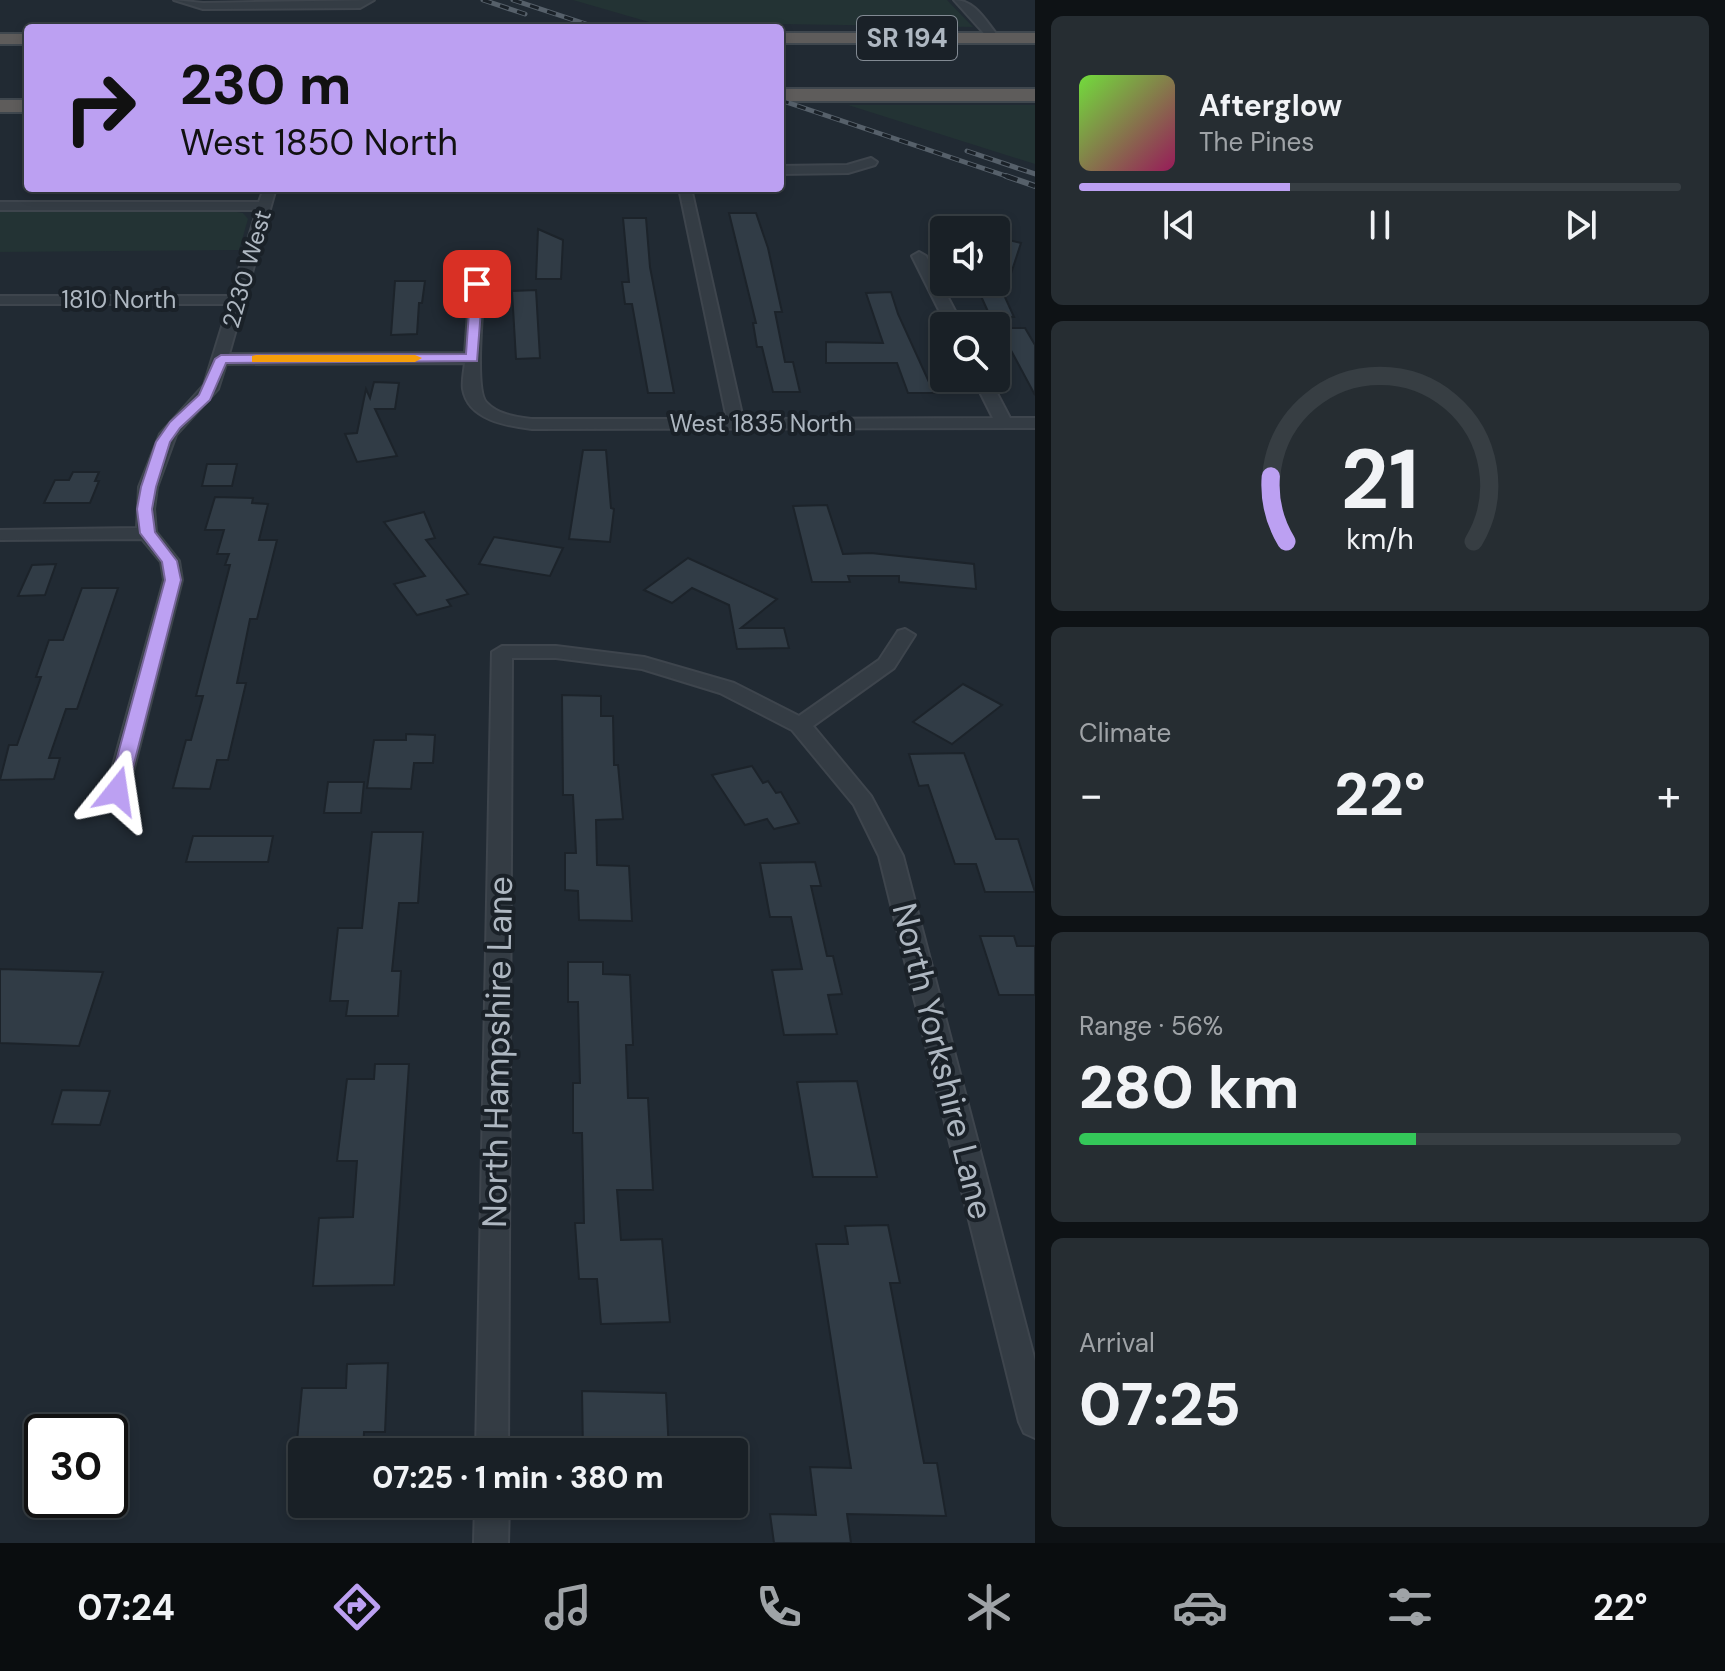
<!DOCTYPE html>
<html lang="en">
<head>
<meta charset="utf-8">
<style>
	body { margin:0; font-family:"DM Sans",sans-serif; background:#262d32; color:#f1f3f6; height:100vh; display:flex; flex-direction:column; font-size:30px; white-space:nowrap }
	* { box-sizing:border-box; margin:0 }
	p { font-size:26px; color:#9fa3a7 }
	.icon { flex:none; width:44px; height:44px; fill:none; stroke:currentColor; stroke-width:2; stroke-linecap:round; stroke-linejoin:round }
	.map { position:relative; flex:1; overflow:hidden }
	.drawer { display:flex; flex-direction:column; gap:16px; padding:16px; background:#0e1215; width:690px }
	.drawer>* { flex:none }
	.guide { position:absolute; left:24px; top:24px; width:760px; height:168px; border-radius:8px; box-shadow:0 4px 12px #0003,0 0 0 2px #373e43; background:#bca0f2; color:#111; overflow:hidden }
	.controls { position:absolute; left:930px; top:216px; display:grid; gap:16px }
	.controls a { display:grid; place-items:center; width:80px; height:80px; border-radius:8px; background:#192026; box-shadow:0 4px 12px #0003,0 0 0 2px #373e43; font-size:40px }
	.speed { position:absolute; left:24px; top:1414px; display:flex; gap:16px; font-size:40px; font-weight:700; text-align:center }
	.speed>* { display:grid; place-content:center; width:104px; height:104px; border-radius:50%; background:#192026; box-shadow:0 4px 12px #0003,0 0 0 2px #373e43; line-height:1 }
	.speed .limit { border:4px solid #111; border-radius:12px; background:#fff; color:#111 }
	.pin { position:absolute; display:grid; place-items:center; width:68px; height:68px; color:#fff; margin:-34px; border-radius:16px; box-shadow:0 4px 12px #0006 }
	.me { position:absolute; width:88px; margin:-44px; rotate:15deg; stroke-linejoin:round; filter:drop-shadow(0 0 6px #0008) }
	.turn { display:flex; align-items:center; gap:28px; height:168px; padding:0 24px; font-size:36px }
	.turn .icon { width:104px; height:104px; stroke-width:2.5 }
	.turn b { display:block; font-size:56px; line-height:68px }
	.big { font-size:60px; font-weight:800; line-height:1.1 }
	.drawer .widget { flex:1; display:flex; flex-direction:column; justify-content:center; gap:12px; min-width:0; padding:0 28px; border-radius:12px; background:#262d32 }
	.drawer .dial { align-items:center; gap:0 }
	.dial svg { height:208px; overflow:visible; fill:none; stroke:#373e43; stroke-width:7; stroke-linecap:round; text-anchor:middle }
	.dial text { fill:#f1f3f6; stroke:none }
	.song { display:flex; align-items:center; gap:24px }
	.cover { width:96px; height:96px; border-radius:12px; background:linear-gradient(135deg,hsl(100 70% 55%),hsl(330 70% 35%)) }
	.played { height:8px; border-radius:4px; background:linear-gradient(90deg,#bca0f2 35%,#373e43 35%) }
	.keys { display:flex; justify-content:space-around; direction:ltr }
	.heat { display:flex; justify-content:space-between; align-items:center; font-size:44px; direction:ltr }
	.charge { height:12px; border-radius:6px; background:linear-gradient(90deg,#34c759 56%,#373e43 0) }
	.trip { position:absolute; left:288px; top:1438px; width:460px; height:80px; border-radius:8px; background:#192026; box-shadow:0 4px 12px #0003,0 0 0 2px #373e43; font-weight:800; line-height:80px; text-align:center }
	.tab-bar { display:flex; height:128px; justify-content:space-around; align-items:center; background:#0a0d0f; color:#9fa3a7 }
	.tab-bar .icon { width:56px; height:56px }
	.tab-bar .current { color:#bca0f2 }
	.tab-bar b { font-size:36px; color:#f1f3f6 }
	main { display:flex; flex:1; min-height:0 }
	.map>svg:first-child { display:block }
	.green { fill:#233334 }
	.building { fill:#313c46; stroke:#1c232a; stroke-width:2 }
	.lines { fill:none; stroke-linecap:round; stroke-linejoin:round }
	.minor-casing { stroke:#3e454d; stroke-width:4 }
	.trunk-casing { stroke:#3f474e; stroke-width:4 }
	.minor { fill:#343c44; fill-rule:evenodd }
	.trunk { fill:#5e5c5b; fill-rule:evenodd }
	.rail-far1-casing { stroke:#56606a; stroke-width:5 }
	.rail-casing { stroke:#56606a; stroke-width:6 }
	.rail-far1 { stroke:#1a2128; stroke-width:3; stroke-dasharray:9; stroke-linecap:butt }
	.rail { stroke:#1a2128; stroke-width:4; stroke-dasharray:12; stroke-linecap:butt }
	.route { fill:#bca0f2; stroke:#7a689d; stroke-width:2 }
	.slow { fill:#f59e0b }
	.labels { text-anchor:middle; stroke-width:8; stroke-linejoin:round; paint-order:stroke }
	.far-street-label { font-size:24px; fill:#aeb7c1; stroke:#1a2128 }
	.shield { fill:#1a2128; stroke:#828a93; stroke-width:2 }
	.shield-label { font-size:26px; font-weight:bold; fill:#aeb7c1 }
	.near-street-label { font-size:34px; fill:#aeb7c1; stroke:#1a2128 }
</style>
</head>
<body>
<main>
<div class="map">
<svg width="1035" height="1543" viewBox="0 0 1035 1543">
	<rect width="100%" height="100%" fill="#212a33"/>
	<g class="green">
		<path d="M 573,0 L 947,0 L 973,27 L 649,22 Z"/>
		<path d="M 848,105 L 1035,105 L 1035,164 Z"/>
		<path d="M 232,211 L 243,213 L 248,219 L 239,250 L 0,252 L 0,212 Z"/>
	</g>
	<g class="building">
		<path d="M 729,213 L 756,213 L 768,248 L 782,312 L 775,312 L 785,362 L 793,362 L 800,392 L 773,392 L 762,347 L 757,347 L 753,323 L 756,323 Z"/>
		<path d="M 623,218 L 646,218 L 650,267 L 674,393 L 648,393 L 632,304 L 625,304 L 622,282 L 629,282 Z"/>
		<path d="M 538,229 L 563,240 L 561,279 L 536,279 Z"/>
		<path d="M 996,237 L 1021,243 L 1004,295 L 1014,317 L 990,316 L 980,294 L 996,295 Z"/>
		<path d="M 395,281 L 425,281 L 422,303 L 419,303 L 417,334 L 391,335 Z"/>
		<path d="M 536,290 L 540,358 L 516,359 L 512,291 Z"/>
		<path d="M 891,292 L 898,314 L 934,393 L 908,393 L 897,363 L 826,363 L 826,342 L 883,343 L 866,293 Z"/>
		<path d="M 999,328 L 1025,328 L 1035,345 L 1035,395 Z"/>
		<path d="M 374,382 L 399,383 L 395,409 L 375,409 L 397,456 L 357,462 L 345,434 L 357,433 L 366,389 L 370,398 Z"/>
		<path d="M 583,450 L 606,450 L 611,508 L 614,509 L 610,542 L 569,539 Z"/>
		<path d="M 207,464 L 237,464 L 232,486 L 202,486 Z"/>
		<path d="M 73,472 L 99,472 L 95,481 L 99,481 L 90,503 L 44,503 L 55,480 L 69,480 Z"/>
		<path d="M 215,497 L 253,498 L 252,503 L 268,504 L 259,540 L 277,540 L 257,619 L 250,619 L 237,683 L 246,683 L 228,760 L 217,760 L 210,789 L 173,788 L 186,740 L 191,740 L 203,696 L 196,696 L 230,565 L 225,565 L 229,554 L 217,554 L 224,530 L 205,530 Z"/>
		<path d="M 827,505 L 843,554 L 871,553 L 974,564 L 976,589 L 899,582 L 899,576 L 848,576 L 850,582 L 812,582 L 793,506 Z"/>
		<path d="M 424,512 L 435,538 L 426,540 L 468,594 L 447,600 L 451,606 L 417,615 L 394,584 L 425,576 L 384,522 Z"/>
		<path d="M 494,537 L 563,548 L 550,576 L 479,564 Z"/>
		<path d="M 688,558 L 777,599 L 741,628 L 784,628 L 789,648 L 737,649 L 729,605 L 692,588 L 672,603 L 644,590 Z"/>
		<path d="M 56,564 L 45,595 L 18,596 L 32,565 Z"/>
		<path d="M 82,588 L 118,588 L 77,709 L 66,709 L 49,758 L 60,758 L 54,779 L 0,780 L 9,745 L 17,745 L 41,677 L 36,677 L 49,640 L 63,640 Z"/>
		<path d="M 963,684 L 1002,705 L 952,744 L 913,722 Z"/>
		<path d="M 562,695 L 601,696 L 601,716 L 613,716 L 614,765 L 618,765 L 623,819 L 596,820 L 597,865 L 629,866 L 632,921 L 579,920 L 578,891 L 565,890 L 565,853 L 576,853 L 573,795 L 563,795 Z"/>
		<path d="M 406,734 L 435,735 L 433,763 L 414,763 L 411,789 L 367,788 L 374,740 L 406,740 Z"/>
		<path d="M 964,753 L 996,839 L 1018,839 L 1035,892 L 985,892 L 976,864 L 955,864 L 928,785 L 919,786 L 909,754 Z"/>
		<path d="M 752,766 L 763,783 L 768,781 L 776,793 L 781,792 L 799,823 L 774,829 L 767,819 L 745,825 L 712,775 Z"/>
		<path d="M 328,782 L 364,782 L 361,813 L 324,813 Z"/>
		<path d="M 372,832 L 423,832 L 418,903 L 399,903 L 392,971 L 401,971 L 398,1016 L 346,1016 L 348,1001 L 330,1001 L 338,928 L 362,928 Z"/>
		<path d="M 193,836 L 273,836 L 268,862 L 186,862 Z"/>
		<path d="M 815,862 L 821,886 L 811,886 L 827,956 L 833,956 L 842,994 L 828,995 L 837,1034 L 784,1035 L 772,970 L 802,969 L 791,917 L 770,917 L 760,863 Z"/>
		<path d="M 980,936 L 1014,936 L 1017,946 L 1035,946 L 1035,995 L 999,995 Z"/>
		<path d="M 568,962 L 603,962 L 603,974 L 630,975 L 633,1045 L 626,1045 L 628,1098 L 648,1098 L 653,1190 L 617,1190 L 621,1240 L 662,1239 L 670,1322 L 601,1324 L 597,1279 L 579,1279 L 575,1223 L 584,1223 L 582,1133 L 573,1133 L 573,1083 L 580,1083 L 578,1002 L 568,1002 Z"/>
		<path d="M 0,969 L 103,972 L 79,1046 L 0,1043 Z"/>
		<path d="M 375,1064 L 409,1064 L 394,1285 L 313,1286 L 319,1218 L 353,1217 L 357,1161 L 337,1161 L 347,1079 L 374,1079 Z"/>
		<path d="M 857,1081 L 877,1177 L 813,1177 L 797,1082 Z"/>
		<path d="M 62,1090 L 110,1091 L 100,1125 L 52,1124 Z"/>
		<path d="M 888,1225 L 900,1283 L 890,1283 L 924,1463 L 937,1463 L 946,1516 L 847,1514 L 851,1543 L 774,1543 L 770,1514 L 816,1515 L 810,1467 L 851,1468 L 816,1244 L 848,1244 L 845,1226 Z"/>
		<path d="M 388,1363 L 385,1432 L 364,1432 L 363,1452 L 296,1452 L 302,1388 L 346,1388 L 347,1364 Z"/>
		<path d="M 582,1391 L 666,1393 L 669,1452 L 583,1452 Z"/>
	</g>
	<g class="lines">
		<defs>
			<g id="minor">
				<path d="M 174,0 L 203,3 L 374,0 L 360,8 L 203,9 Z"/>
				<path d="M 954,0 C 975,0 985,20 998,36 L 998,40 L 990,40 Z"/>
				<path d="M 871,158 L 877,162 L 875,165 L 848,173 L 780,174 L 780,166 L 847,165 Z"/>
				<path d="M 264,188 L 276,188 L 229,354 L 465,353 L 472,260 L 479,256 L 486,260 C 485,284 473,388 486,402 C 498,415 516,417 532,419 L 727,419 L 679,188 L 691,188 L 743,419 L 993,418 L 973,378 L 989,378 L 1010,418 L 1035,418 L 1035,428 L 532,429 C 507,426 468,420 463,389 C 462,381 464,371 465,363 L 226,364 L 218,389 L 176,435 L 157,487 L 154,509 L 156,532 L 179,561 L 182,580 L 128,791 L 125,796 L 109,796 L 106,791 L 164,580 L 161,562 L 142,539 L 0,540 L 0,530 L 137,528 L 139,487 L 160,434 L 204,385 L 229,304 L 0,304 L 0,296 L 231,296 L 257,210 L 0,210 L 0,202 L 259,202 Z"/>
				<path d="M 919,252 L 926,256 L 963,326 L 947,326 L 912,256 Z"/>
				<path d="M 905,629 L 915,635 L 894,668 L 813,726 L 871,796 L 903,856 L 1035,1361 L 1035,1438 L 1024,1433 L 1019,1422 L 879,856 L 854,805 L 792,730 L 720,693 L 642,669 L 556,658 L 512,658 L 508,1452 L 476,1452 L 492,652 L 502,646 L 556,646 L 644,657 L 734,683 L 799,716 L 879,660 L 898,631 Z"/>
				<path d="M 475,1504 L 509,1504 L 508,1543 L 474,1543 Z"/>
			</g>
			<g id="trunk">
				<rect x="780" y="33" width="255" height="10"/>
				<rect x="0" y="34" width="28" height="10"/>
				<rect x="780" y="89" width="255" height="12"/>
				<rect x="0" y="100" width="28" height="12"/>
			</g>
		</defs>
		<use href="#minor" class="minor-casing"/>
		<use href="#trunk" class="trunk-casing"/>
		<use href="#minor" class="minor"/>
		<use href="#trunk" class="trunk"/>
		<defs>
			<g id="rail-far1">
				<path d="M 483,0 L 525,14"/>
				<path d="M 513,0 L 598,28"/>
				<path d="M 780,100 L 1012,178"/>
				<path d="M 967,151 L 1035,174"/>
			</g>
			<path id="rail" d="M 1006,176 L 1035,186"/>
		</defs>
		<use href="#rail-far1" class="rail-far1-casing"/>
		<use href="#rail" class="rail-casing"/>
		<use href="#rail-far1" class="rail-far1"/>
		<use href="#rail" class="rail"/>
	</g>
	<path class="route" d="M 477,281 L 483,284 L 477,361 L 226,363 L 210,400 L 180,428 L 170,442 L 156,487 L 152,509 L 155,532 L 177,561 L 181,580 L 127,791 L 117,797 L 111,795 L 108,791 L 165,580 L 162,562 L 140,533 L 137,509 L 141,487 L 156,442 L 170,422 L 199,395 L 215,359 L 221,355 L 466,354 L 471,284 Z"/>
	<path class="slow" d="M 256,355 L 415,355 L 422,358 L 415,362 L 252,362 L 252,356 Z"/>
	<g class="labels">
		<g class="far-street-label">
			<text transform="translate(247 269) rotate(-74)" y="8">2230 West</text>
			<text x="119" y="308">1810 North</text>
			<text x="761" y="432">West 1835 North</text>
		</g>
		<rect class="shield" x="857" y="16" width="100" height="44" rx="6"/>
		<g class="shield-label">
			<text x="907" y="47">SR 194</text>
		</g>
		<g class="near-street-label">
			<text transform="translate(497 1052) rotate(-89)" y="12">North Hampshire Lane</text>
			<text transform="translate(943 1061) rotate(76)" y="12">North Yorkshire Lane</text>
		</g>
	</g>
</svg>
<div class="controls">
<a><svg class="icon" aria-label="sound" viewBox="0 0 24 24"><path d="M4 9h4l5-4v14l-5-4H4zM17 9q2 3 0 6"/></svg></a>
<a><svg class="icon" aria-label="search" viewBox="0 0 24 24"><circle cx="10" cy="10" r="6"/><path d="M15 15l6 6"/></svg></a>
</div>
<div class="speed"><div class="limit">30</div></div>
<div class="pin" style="left:477px;top:284px;background:#d93025"><svg class="icon" aria-label="arrive" viewBox="0 0 24 24"><path d="M6 21V4h12l-3 4 3 4H6"/></svg></div>
<svg class="me" style="left:117px;top:791px" viewBox="-20 -20 40 40"><path d="M0-17L14 15 0 8-14 15z" fill="#bca0f2" stroke="#fff" stroke-width="4"/></svg>
<div class="trip">07:25 · 1 min · 380 m</div>
<div class="guide">
<div class="turn"><svg class="icon" aria-label="right" viewBox="0 0 24 24"><path d="M7 20v-9h11M14 6l5 5-5 5"/></svg><div><b>230 m</b>West 1850 North</div></div>
</div>
</div>
<section class="drawer">
<div class="widget">
<div class="song"><i class="cover"></i><div><b>Afterglow</b><p>The Pines</p></div></div>
<div class="played"></div>
<div class="keys"><svg class="icon" aria-label="previous" viewBox="0 0 24 24"><path d="M18 5L8 12l10 7zM5 5v14"/></svg><svg class="icon" aria-label="pause" viewBox="0 0 24 24"><path d="M8 5v14M16 5v14"/></svg><svg class="icon" aria-label="next" viewBox="0 0 24 24"><path d="M6 5l10 7-10 7zM19 5v14"/></svg></div>
</div>
<div class="widget dial"><svg viewBox="0 0 100 80">
<path d="M14 69A42 42 0 1 1 86 69"/>
<path d="M14 69A42 42 0 0 1 8 44" stroke="#bca0f2"/>
<text x="50" y="56" font-size="32" font-weight="700">21</text>
<text x="50" y="72" font-size="11">km/h</text>
</svg></div>
<div class="widget"><p>Climate</p>
<div class="heat"><a>−</a><b class="big">22°</b><a>+</a></div>
</div>
<div class="widget"><p>Range · 56%</p><b class="big">280 km</b><div class="charge"></div></div>
<div class="widget"><p>Arrival</p><b class="big">07:25</b></div>
</section>
</main>
<nav class="tab-bar">
<b>07:24</b>
<svg class="icon current" aria-label="directions" viewBox="0 0 24 24"><path d="M12 3l9 9-9 9-9-9zM9 14v-3h6M13 9l2 2-2 2"/></svg>
<svg class="icon" aria-label="music" viewBox="0 0 24 24"><path d="M9 18V5l10-2v13"/><circle cx="6" cy="18" r="3"/><circle cx="16" cy="16" r="3"/></svg>
<svg class="icon" aria-label="phone" viewBox="0 0 24 24"><path d="M5 4h4l2 5-3 2q2 4 5 5l2-3 5 2v4C11 20 4 13 5 4z"/></svg>
<svg class="icon" aria-label="climate" viewBox="0 0 24 24"><path d="M12 3v18M4 7l16 10M4 17L20 7"/></svg>
<svg class="icon" aria-label="car" viewBox="0 0 24 24"><path d="M5 17H2v-5l4-1 3-4h7l3 4 3 1v5h-3M9 17h6M6 11h13"/><circle cx="7" cy="17" r="2"/><circle cx="17" cy="17" r="2"/></svg>
<svg class="icon" aria-label="filters" viewBox="0 0 24 24"><path d="M4 7h16M4 17h16"/><circle cx="9" cy="7" r="2"/><circle cx="15" cy="17" r="2"/></svg>
<b>22°</b>
</nav>
</body>
</html>
